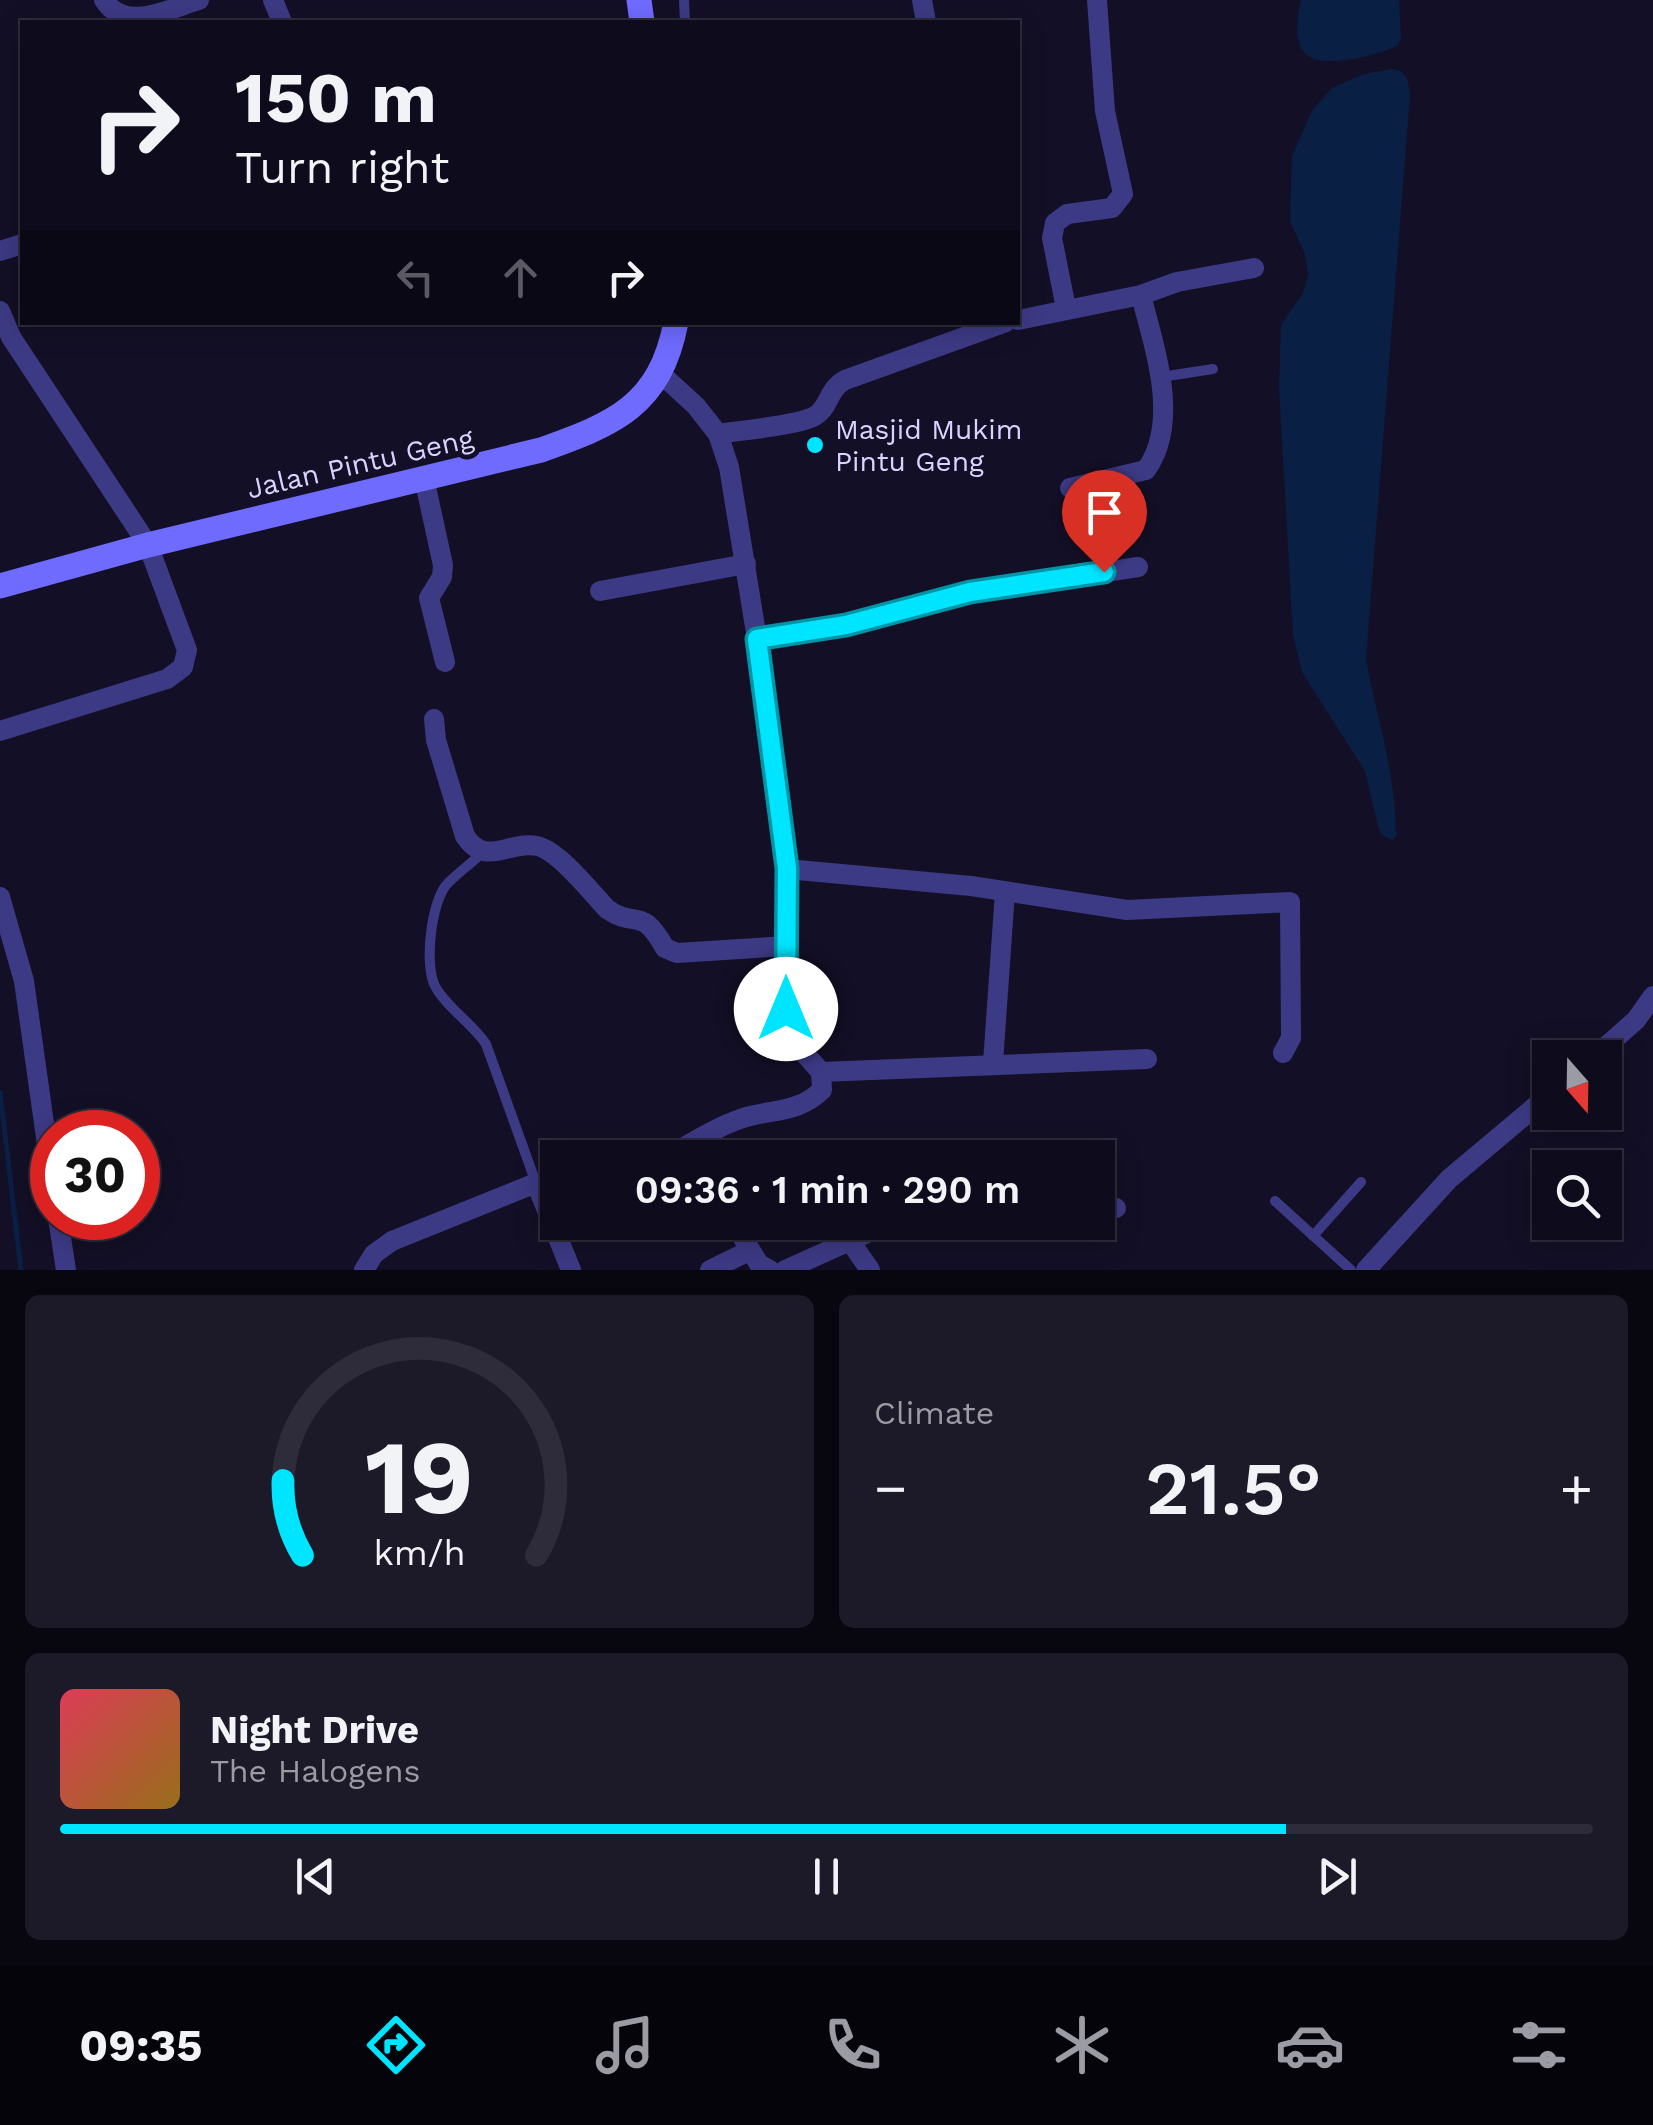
<!DOCTYPE html>
<html lang="en">
<head>
<meta charset="utf-8">
<style>
	body { margin:0; font-family:"Work Sans",sans-serif; background:#1c1929; color:#f1f3f6; height:100vh; display:flex; flex-direction:column; font-size:38px; white-space:nowrap }
	* { box-sizing:border-box; margin:0 }
	p { font-size:32px; color:#9b9ba3 }
	.icon { flex:none; width:55px; height:55px; fill:none; stroke:currentColor; stroke-width:2; stroke-linecap:round; stroke-linejoin:round }
	.map { position:relative; height:1270px; overflow:hidden }
	.sheet { display:flex; flex-direction:column; gap:25px; padding:25px; background:#08060f; flex:1 }
	.sheet>* { flex:none }
	.top-card { position:absolute; left:20px; top:20px; width:1000px; height:305px; border-radius:0px; box-shadow:0 5px 25px #0003,0 0 0 2px #2e2b3b; background:#0e0b1c; color:#f1f3f6; overflow:hidden }
	.needle { width:65px; rotate:160deg }
	.tools { position:absolute; left:1532px; top:1040px; display:grid; gap:20px }
	.tools a { display:grid; place-items:center; width:90px; height:90px; border-radius:0px; background:#0e0b1c; box-shadow:0 5px 25px #0003,0 0 0 2px #2e2b3b; font-size:50px }
	.speed { position:absolute; left:30px; top:1110px; display:flex; gap:20px; font-size:50px; font-weight:700; text-align:center }
	.speed>* { display:grid; place-content:center; width:130px; height:130px; border-radius:50%; background:#0e0b1c; box-shadow:0 5px 25px #0003,0 0 0 2px #2e2b3b; line-height:1 }
	.speed .limit { border:15px solid #d22; background:#fff; color:#111 }
	.pin { position:absolute; display:grid; place-items:center; width:85px; height:85px; color:#fff; margin:-102px -42px; border-radius:50% 50% 50% 0; rotate:-45deg; box-shadow:0 0 10px #0007 }
	.pin .icon { rotate:45deg }
	.me { position:absolute; width:110px; margin:-55px; rotate:0deg; stroke-linejoin:round; filter:drop-shadow(0 0 8px #0008) }
	.turn { display:flex; align-items:center; gap:35px; height:210px; padding:0 50px; font-size:45px }
	.turn .icon { width:130px; height:130px; stroke-width:2.5 }
	.turn b { display:block; font-size:70px; line-height:85px }
	.lanes { display:flex; align-items:center; height:95px; padding:0 50px; background:#0003; justify-content:center; gap:50px; direction:ltr }
	.lanes .off { opacity:.35 }
	.big { font-size:75px; font-weight:600; line-height:1.1 }
	.sheet .widget { flex:1; display:flex; flex-direction:column; justify-content:center; gap:15px; min-width:0; padding:0 35px; border-radius:15px; background:#1c1929 }
	.sheet .dial { align-items:center; gap:0 }
	.dial svg { height:260px; overflow:visible; fill:none; stroke:#2e2b3b; stroke-width:7; stroke-linecap:round; text-anchor:middle }
	.dial text { fill:#f1f3f6; stroke:none }
	.song { display:flex; align-items:center; gap:30px }
	.cover { width:120px; height:120px; border-radius:15px; background:linear-gradient(135deg,hsl(350 70% 55%),hsl(40 70% 35%)) }
	.played { height:10px; border-radius:5px; background:linear-gradient(90deg,#00e5ff 80%,#2e2b3b 80%) }
	.keys { display:flex; justify-content:space-around; direction:ltr }
	.heat { display:flex; justify-content:space-between; align-items:center; font-size:55px; direction:ltr }
	.sheet .tiles { flex:1; display:grid; gap:25px; grid-template-columns:1fr 1fr }
	.widget:last-child { grid-column:span 2 }
	.trip { position:absolute; left:540px; top:1140px; width:575px; height:100px; border-radius:0px; background:#0e0b1c; box-shadow:0 5px 25px #0003,0 0 0 2px #2e2b3b; font-weight:600; line-height:100px; text-align:center }
	.tab-bar { display:flex; height:160px; justify-content:space-around; align-items:center; background:#06040b; color:#9b9ba3 }
	.tab-bar .icon { width:70px; height:70px }
	.tab-bar .current { color:#00e5ff }
	.tab-bar b { font-size:45px; color:#f1f3f6 }
	.map>svg:first-child { display:block }
	.water { fill:#0a1f44 }
	.lines { fill:none; stroke-linecap:round; stroke-linejoin:round }
	.stream { stroke:#0a1f44; stroke-width:5 }
	.lane { stroke:#3d3a85; stroke-width:10 }
	.street { stroke:#3d3a85; stroke-width:20 }
	.secondary { stroke:#6f6bff; stroke-width:25 }
	.route-casing { stroke:#0095a6; stroke-width:25 }
	.route { stroke:#00e5ff; stroke-width:18 }
	.poi-dot { fill:#00e5ff; stroke:#130f26; stroke-width:4 }
	.labels { text-anchor:middle; stroke-width:10; stroke-linejoin:round; paint-order:stroke }
	.poi-label { font-size:28px; fill:#d9d4ff; stroke:#130f26; text-anchor:start }
	.street-label { font-size:28px; fill:#d9d4ff; stroke:#130f26 }
</style>
</head>
<body>
<div class="map">
<svg width="1653" height="1270" viewBox="0 0 1653 1270">
	<rect width="100%" height="100%" fill="#130f26"/>
	<g class="water">
		<path d="M 1301,0 L 1399,0 L 1401,38 L 1398,45 C 1382,55 1321,70 1306,54 C 1292,40 1298,17 1301,0 Z"/>
		<path d="M 1392,69 C 1408,72 1408,80 1410,95 L 1366,659 C 1377,720 1396,773 1396,836 L 1392,840 L 1382,835 L 1378,826 L 1365,771 L 1302,672 L 1293,635 L 1279,388 L 1281,325 L 1303,293 L 1308,275 L 1305,254 L 1290,221 L 1292,156 L 1312,111 L 1332,88 L 1364,74 Z"/>
	</g>
	<g class="lines">
		<path class="stream" d="M 0,1092 L 21,1270"/>
		<g class="lane">
			<path d="M 684,0 L 685,22"/>
			<path d="M 1161,377 L 1213,369"/>
			<path d="M 483,852 C 472,863 459,872 448,883 C 431,900 424,965 435,986 C 447,1008 472,1023 486,1044 L 536,1183"/>
			<path d="M 1275,1201 L 1351,1270"/>
			<path d="M 1313,1236 L 1361,1182"/>
		</g>
		<g class="street">
			<path d="M 104,0 C 125,33 169,9 199,0"/>
			<path d="M 273,0 L 282,22"/>
			<path d="M 922,0 L 926,22"/>
			<path d="M 0,251 L 22,244"/>
			<path d="M 1066,308 L 1052,238 L 1055,223 L 1067,214 L 1112,208 L 1123,194 L 1105,111 L 1097,0"/>
			<path d="M 0,311 L 11,337 L 148,545 L 187,650 L 183,667 L 167,679 L 0,731"/>
			<path d="M 1018,320 L 1141,295 L 1177,282 L 1254,268"/>
			<path d="M 660,373 L 696,406 L 718,434 L 729,467 L 757,639 L 787,869 L 786,1009 L 804,1053 L 821,1072 L 822,1090 C 799,1113 772,1109 743,1118 C 716,1127 690,1144 665,1158"/>
			<path d="M 718,434 C 741,430 797,426 815,416 C 830,407 827,390 845,380 L 1006,322"/>
			<path d="M 424,478 L 443,565 L 442,577 L 429,598 L 445,662"/>
			<path d="M 1070,488 L 1146,470 C 1181,421 1154,348 1141,295"/>
			<path d="M 600,591 L 746,564"/>
			<path d="M 757,639 L 846,625 L 970,593 L 1138,567"/>
			<path d="M 434,719 L 436,740 L 465,836 C 486,868 509,840 537,846 C 558,850 592,893 607,909 C 637,930 640,904 665,948 L 677,953 L 786,946"/>
			<path d="M 787,869 L 971,886 L 1127,910 L 1290,902 L 1291,1038 L 1283,1053"/>
			<path d="M 0,897 L 24,981 L 52,1180"/>
			<path d="M 1593,1058 L 1636,1020 L 1653,996"/>
			<path d="M 993,1063 L 1005,892"/>
			<path d="M 821,1072 L 1147,1059"/>
			<path d="M 1098,1210 L 1116,1208"/>
			<path d="M 58,1218 L 66,1270"/>
			<path d="M 733,1222 L 759,1264 L 770,1270"/>
			<path d="M 850,1241 L 870,1270"/>
			<path d="M 364,1270 L 374,1254 L 392,1241 L 536,1183 L 571,1270"/>
			<path d="M 710,1270 L 749,1251"/>
			<path d="M 785,1270 L 892,1222"/>
			<path d="M 1366,1270 L 1449,1179 L 1550,1094"/>
		</g>
		<g class="secondary">
			<path d="M 639,0 L 642,22"/>
			<path d="M 0,586 L 148,545 L 541,450 C 614,424 660,406 676,322"/>
		</g>
	</g>
	<g class="lines">
		<defs>
			<path id="route" d="M 786,1009 L 787,868 L 757,639 L 846,625 L 970,592 L 1104,572"/>
		</defs>
		<use href="#route" class="route-casing"/>
		<use href="#route" class="route"/>
	</g>
	<circle class="poi-dot" cx="815" cy="445" r="10"/>
	<g class="labels">
		<g class="poi-label">
			<text x="835" y="439">Masjid Mukim<tspan x="835" dy="32">Pintu Geng</tspan></text>
		</g>
		<g class="street-label">
			<text transform="translate(360 463) rotate(-13)" y="10">Jalan Pintu Geng</text>
		</g>
	</g>
</svg>
<div class="tools">
<a><svg class="needle" viewBox="-14 -14 28 28"><path d="M0-13l5 13h-10z" fill="#e53935"/><path d="M0 13l5-13h-10z" fill="#9b9ba3"/></svg></a>
<a><svg class="icon" aria-label="search" viewBox="0 0 24 24"><circle cx="10" cy="10" r="6"/><path d="M15 15l6 6"/></svg></a>
</div>
<div class="speed"><div class="limit">30</div></div>
<div class="pin" style="left:1104px;top:572px;background:#d93025"><svg class="icon" aria-label="arrive" viewBox="0 0 24 24"><path d="M6 21V4h12l-3 4 3 4H6"/></svg></div>
<svg class="me" style="left:786px;top:1009px" viewBox="-20 -20 40 40"><circle r="19" fill="#fff"/><path d="M0-13L10 11 0 6-10 11z" fill="#00e5ff"/></svg>
<div class="trip">09:36 · 1 min · 290 m</div>
<div class="top-card">
<div class="turn"><svg class="icon" aria-label="right" viewBox="0 0 24 24"><path d="M7 20v-9h11M14 6l5 5-5 5"/></svg><div><b>150 m</b>Turn right</div></div>
<div class="lanes"><svg class="icon off" aria-label="left" viewBox="0 0 24 24"><path d="M17 20v-9H6M10 6l-5 5 5 5"/></svg><svg class="icon off" aria-label="ahead" viewBox="0 0 24 24"><path d="M12 20V5M6 11l6-6 6 6"/></svg><svg class="icon" aria-label="right" viewBox="0 0 24 24"><path d="M7 20v-9h11M14 6l5 5-5 5"/></svg></div>
</div>
</div>
<section class="sheet">
<div class="tiles">
<div class="widget dial"><svg viewBox="0 0 100 80">
<path d="M14 69A42 42 0 1 1 86 69"/>
<path d="M14 69A42 42 0 0 1 8 46" stroke="#00e5ff"/>
<text x="50" y="56" font-size="32" font-weight="700">19</text>
<text x="50" y="72" font-size="11">km/h</text>
</svg></div>
<div class="widget"><p>Climate</p>
<div class="heat"><a>−</a><b class="big">21.5°</b><a>+</a></div>
</div>
<div class="widget">
<div class="song"><i class="cover"></i><div><b>Night Drive</b><p>The Halogens</p></div></div>
<div class="played"></div>
<div class="keys"><svg class="icon" aria-label="previous" viewBox="0 0 24 24"><path d="M18 5L8 12l10 7zM5 5v14"/></svg><svg class="icon" aria-label="pause" viewBox="0 0 24 24"><path d="M8 5v14M16 5v14"/></svg><svg class="icon" aria-label="next" viewBox="0 0 24 24"><path d="M6 5l10 7-10 7zM19 5v14"/></svg></div>
</div>
</div>
</section>
<nav class="tab-bar">
<b>09:35</b>
<svg class="icon current" aria-label="directions" viewBox="0 0 24 24"><path d="M12 3l9 9-9 9-9-9zM9 14v-3h6M13 9l2 2-2 2"/></svg>
<svg class="icon" aria-label="music" viewBox="0 0 24 24"><path d="M9 18V5l10-2v13"/><circle cx="6" cy="18" r="3"/><circle cx="16" cy="16" r="3"/></svg>
<svg class="icon" aria-label="phone" viewBox="0 0 24 24"><path d="M5 4h4l2 5-3 2q2 4 5 5l2-3 5 2v4C11 20 4 13 5 4z"/></svg>
<svg class="icon" aria-label="climate" viewBox="0 0 24 24"><path d="M12 3v18M4 7l16 10M4 17L20 7"/></svg>
<svg class="icon" aria-label="car" viewBox="0 0 24 24"><path d="M5 17H2v-5l4-1 3-4h7l3 4 3 1v5h-3M9 17h6M6 11h13"/><circle cx="7" cy="17" r="2"/><circle cx="17" cy="17" r="2"/></svg>
<svg class="icon" aria-label="filters" viewBox="0 0 24 24"><path d="M4 7h16M4 17h16"/><circle cx="9" cy="7" r="2"/><circle cx="15" cy="17" r="2"/></svg>
</nav>
</body>
</html>
